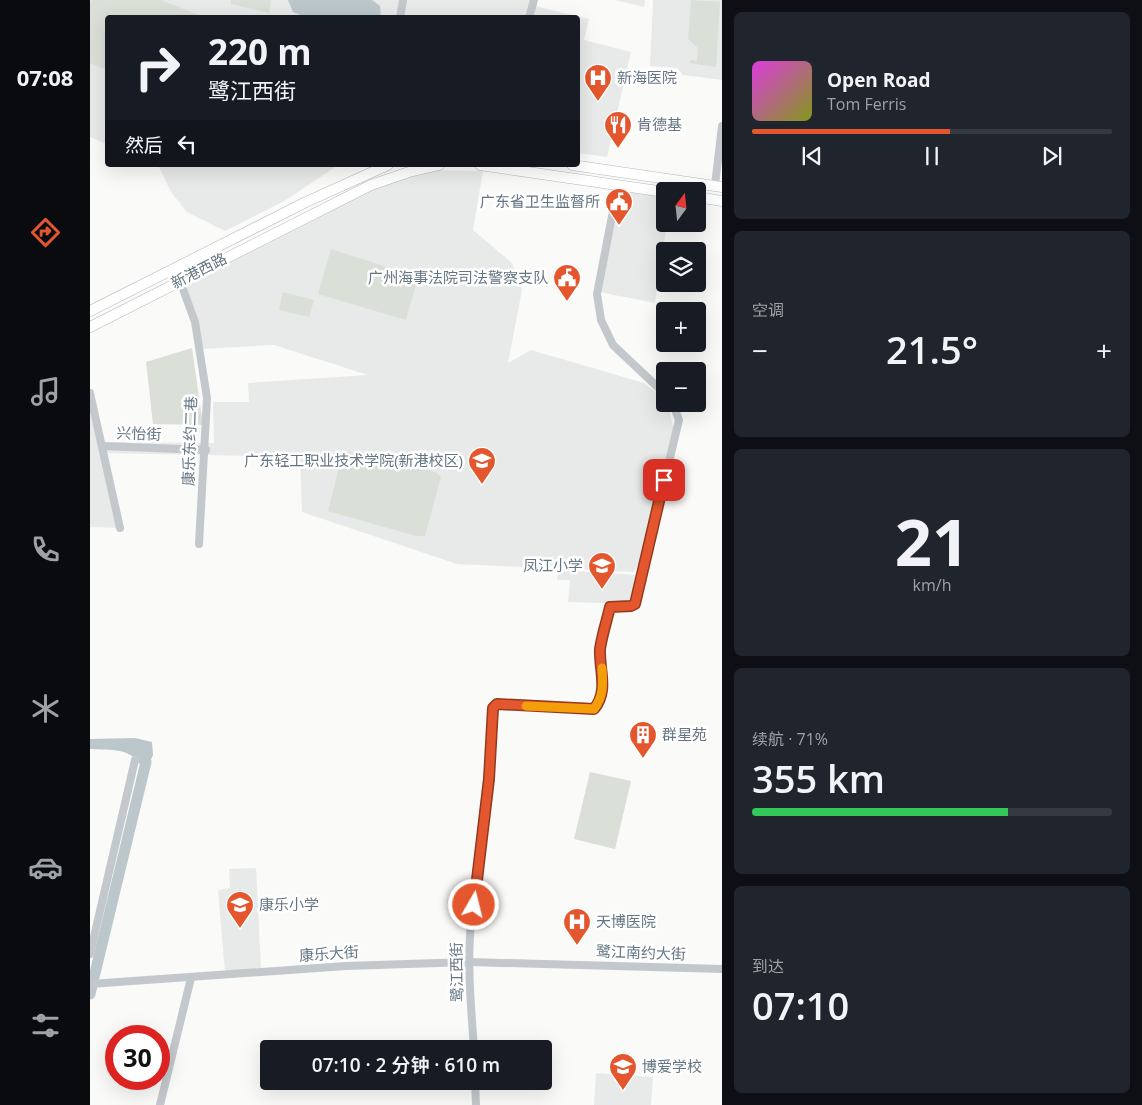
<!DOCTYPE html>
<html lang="zh">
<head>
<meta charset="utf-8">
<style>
	body { margin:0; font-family:"Open Sans","Noto Sans SC",sans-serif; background:#20242c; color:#f1f3f6; height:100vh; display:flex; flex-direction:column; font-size:19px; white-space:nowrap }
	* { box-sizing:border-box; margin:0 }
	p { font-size:16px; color:#9ea1a6 }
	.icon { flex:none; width:28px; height:28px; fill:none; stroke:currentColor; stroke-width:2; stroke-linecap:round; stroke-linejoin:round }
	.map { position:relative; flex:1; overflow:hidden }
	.sheet { display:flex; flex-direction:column; gap:12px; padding:12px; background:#0d0f14; width:420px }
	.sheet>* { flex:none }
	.guide { position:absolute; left:15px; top:15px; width:475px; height:152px; border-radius:5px; box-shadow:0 5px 20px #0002; background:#171b24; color:#f1f3f6; overflow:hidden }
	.needle { width:32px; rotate:15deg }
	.buttons { position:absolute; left:566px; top:182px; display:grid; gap:10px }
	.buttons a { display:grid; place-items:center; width:50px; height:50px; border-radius:5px; background:#171b24; box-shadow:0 5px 20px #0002; font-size:25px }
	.speed { position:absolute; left:15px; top:1025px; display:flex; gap:10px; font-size:25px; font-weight:700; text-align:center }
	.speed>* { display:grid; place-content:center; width:65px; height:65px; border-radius:50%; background:#171b24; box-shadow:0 5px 20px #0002; line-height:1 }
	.speed .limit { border:8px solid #d22; background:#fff; color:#111 }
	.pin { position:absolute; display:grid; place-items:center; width:42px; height:42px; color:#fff; margin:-21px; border-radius:10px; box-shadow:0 2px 8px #0006 }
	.me { position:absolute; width:55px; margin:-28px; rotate:8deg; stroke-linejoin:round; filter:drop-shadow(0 0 4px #0008) }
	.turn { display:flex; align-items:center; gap:18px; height:105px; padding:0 20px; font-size:22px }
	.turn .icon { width:65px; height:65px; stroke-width:2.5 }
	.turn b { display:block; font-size:35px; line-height:42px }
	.then { display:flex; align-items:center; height:48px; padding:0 20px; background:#0003; gap:10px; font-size:19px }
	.big { font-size:38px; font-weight:600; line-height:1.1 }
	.sheet .widget { flex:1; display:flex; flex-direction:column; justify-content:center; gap:8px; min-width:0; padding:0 18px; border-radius:8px; background:#20242c }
	.sheet .dial { align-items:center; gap:0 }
	.dial b { font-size:65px; line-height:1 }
	.song { display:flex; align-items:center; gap:15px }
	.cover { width:60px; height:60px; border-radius:8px; background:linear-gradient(135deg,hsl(300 70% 55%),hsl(70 70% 35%)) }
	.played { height:5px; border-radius:2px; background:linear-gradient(90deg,#e4572e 55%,#363941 55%) }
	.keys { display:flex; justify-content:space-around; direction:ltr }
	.heat { display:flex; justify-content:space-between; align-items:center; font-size:28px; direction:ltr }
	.charge { height:8px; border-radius:4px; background:linear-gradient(90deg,#34c759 71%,#363941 0) }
	.trip { position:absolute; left:170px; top:1040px; width:292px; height:50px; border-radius:5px; background:#171b24; box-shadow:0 5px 20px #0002; font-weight:600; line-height:50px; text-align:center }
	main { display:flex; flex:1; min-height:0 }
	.menu { display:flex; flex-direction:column; width:90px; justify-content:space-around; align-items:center; background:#090b0e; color:#9ea1a6 }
	.menu .icon { width:35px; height:35px }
	.menu .active { color:#e4572e }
	.menu b { font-size:22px; color:#f1f3f6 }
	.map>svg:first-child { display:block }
	.built { fill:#e8e9e9 }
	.green { fill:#dadfd7 }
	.water { fill:#bbc7cb }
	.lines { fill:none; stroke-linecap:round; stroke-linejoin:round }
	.river { stroke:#bbc7cb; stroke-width:11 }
	.major-casing { stroke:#b5babe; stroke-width:11 }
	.minor { stroke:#c3c8cc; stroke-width:8 }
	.major { stroke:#fff; stroke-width:10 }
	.route-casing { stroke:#94391e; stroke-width:12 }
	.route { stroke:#e4572e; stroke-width:9 }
	.slow { stroke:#f59e0b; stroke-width:9 }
	.labels { text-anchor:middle; stroke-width:5; stroke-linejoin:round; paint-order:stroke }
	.poi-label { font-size:15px; fill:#657683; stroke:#fff; text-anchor:start }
	.street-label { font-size:15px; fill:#657683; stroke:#fff }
</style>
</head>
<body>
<main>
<nav class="menu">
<b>07:08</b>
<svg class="icon active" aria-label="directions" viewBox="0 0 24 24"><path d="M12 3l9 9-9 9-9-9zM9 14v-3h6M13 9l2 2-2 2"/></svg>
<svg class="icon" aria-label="music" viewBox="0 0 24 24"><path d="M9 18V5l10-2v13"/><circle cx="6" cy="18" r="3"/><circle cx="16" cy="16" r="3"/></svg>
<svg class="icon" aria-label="phone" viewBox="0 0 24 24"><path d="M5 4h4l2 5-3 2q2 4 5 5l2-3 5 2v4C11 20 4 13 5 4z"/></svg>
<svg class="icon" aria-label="climate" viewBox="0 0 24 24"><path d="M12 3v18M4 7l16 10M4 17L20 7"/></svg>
<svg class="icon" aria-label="car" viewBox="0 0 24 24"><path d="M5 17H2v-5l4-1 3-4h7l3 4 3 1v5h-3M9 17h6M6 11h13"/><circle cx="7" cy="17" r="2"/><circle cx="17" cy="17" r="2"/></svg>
<svg class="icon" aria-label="filters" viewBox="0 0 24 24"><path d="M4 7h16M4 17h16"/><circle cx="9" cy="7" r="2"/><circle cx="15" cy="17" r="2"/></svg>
</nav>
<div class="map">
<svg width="632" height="1105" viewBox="0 0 632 1105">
	<rect width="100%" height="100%" fill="#fafaf8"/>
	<g class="built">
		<path d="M 0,0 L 443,0 L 437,18 L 18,18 L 17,144 L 0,137 Z"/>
		<path d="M 525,0 L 555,0 L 554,7 Z"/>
		<path d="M 563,0 L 632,0 L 632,80 L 593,75 L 587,68 L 560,66 Z"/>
		<path d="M 445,6 L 499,19 L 494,40 L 541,52 L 517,157 L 488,153 L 488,18 L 443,18 Z"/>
		<path d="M 68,165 L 248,165 L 196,200 L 135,231 L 97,212 L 81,192 Z"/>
		<path d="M 335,170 L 393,171 L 383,230 L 422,263 L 432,290 L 418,363 L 441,350 L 554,383 L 575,399 L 575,404 L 578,404 L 584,431 L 561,542 L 544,572 L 367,564 L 212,512 L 210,457 L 12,453 L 30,528 L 0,527 L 0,403 L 9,442 L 124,443 L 123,402 L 159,402 L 158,383 L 278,375 L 184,345 L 111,349 L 93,284 L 295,183 Z"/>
		<path d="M 528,189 L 575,197 L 575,224 L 577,224 L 565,303 L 509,292 Z"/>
		<path d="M 468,570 L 546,575 L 543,600 L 542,604 L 478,602 L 480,580 L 467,580 Z"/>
		<path d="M 166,868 L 171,968 L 135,972 L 128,890 L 140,888 L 139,869 Z"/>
		<path d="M 506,1073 L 563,1077 L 561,1105 L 504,1105 Z"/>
	</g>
	<g class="green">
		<path d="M 2,0 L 71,0 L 114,17 L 18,18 L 17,70 L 0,63 L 0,3 Z"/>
		<path d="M 141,0 L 181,0 L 179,13 L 141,4 Z"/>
		<path d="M 601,0 L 630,2 L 626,67 L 599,63 L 601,60 L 607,61 L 608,48 L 598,39 Z"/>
		<path d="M 241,249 L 328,277 L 316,320 L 228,294 Z"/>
		<path d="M 193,292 L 224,300 L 219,317 L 189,310 Z"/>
		<path d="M 102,348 L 113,425 L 63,424 L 56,362 Z"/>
		<path d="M 253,451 L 345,472 L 351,477 L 335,536 L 326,536 L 238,511 Z"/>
		<path d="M 500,772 L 541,781 L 525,849 L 484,839 Z"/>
	</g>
	<g class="water">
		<path d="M 198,0 L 282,0 L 290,6 L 291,17 L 215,17 L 203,12 Z"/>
		<path d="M 45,738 L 62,742 L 63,755 L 55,773 C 42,746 26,751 0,749 L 0,739 Z"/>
	</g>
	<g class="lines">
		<path class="river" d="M 0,994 L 56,762 L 52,756"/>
		<defs>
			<g id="major">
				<path d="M 390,165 L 575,192"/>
				<path d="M 482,165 L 632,187"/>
				<path d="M 608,197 L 632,201"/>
				<path d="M 0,311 L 216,202 L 298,165"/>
				<path d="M 0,327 L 281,185 L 319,172 L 349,165"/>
			</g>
		</defs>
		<use href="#major" class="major-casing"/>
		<g class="minor">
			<path d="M 310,18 L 313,0"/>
			<path d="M 439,18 L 444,0"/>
			<path d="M 528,185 L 507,294 L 511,320 L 523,345 L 575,394"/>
			<path d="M 625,185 L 632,126"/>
			<path d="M 90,281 L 105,322 L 117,398 L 109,544"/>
			<path d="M 0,393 L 30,528"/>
			<path d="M 12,446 L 116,450"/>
			<path d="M 0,954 L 45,760"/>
			<path d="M 0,984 L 256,966 L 379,962 L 632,969"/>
			<path d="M 384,1049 C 381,1007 377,965 381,923 C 388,851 399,780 403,708 L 407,704 L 504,709 C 519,691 509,670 510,649 C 512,635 517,620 520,607 L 541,606 L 545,604 L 589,420 L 583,404"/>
			<path d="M 385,1081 L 386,1105"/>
			<path d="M 70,1105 L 101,978"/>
		</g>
		<use href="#major" class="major"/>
	</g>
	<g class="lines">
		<defs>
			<path id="route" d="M 384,905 L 399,779 L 403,708 L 407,704 L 504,709 C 519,691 509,670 510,649 C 512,635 517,620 520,607 L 541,606 L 545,604 L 574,480"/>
		</defs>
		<use href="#route" class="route-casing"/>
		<use href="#route" class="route"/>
		<path class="slow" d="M 436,706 L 504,709 C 514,696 513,683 512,668"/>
	</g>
	<defs>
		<symbol id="hospital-pin" viewBox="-11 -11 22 30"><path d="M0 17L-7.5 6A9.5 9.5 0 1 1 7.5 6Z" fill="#e4572e" stroke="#fff"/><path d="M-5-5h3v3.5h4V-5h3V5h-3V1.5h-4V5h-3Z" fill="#fff"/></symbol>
		<symbol id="restaurant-pin" viewBox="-11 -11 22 30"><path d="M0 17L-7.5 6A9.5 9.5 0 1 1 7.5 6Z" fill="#e4572e" stroke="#fff"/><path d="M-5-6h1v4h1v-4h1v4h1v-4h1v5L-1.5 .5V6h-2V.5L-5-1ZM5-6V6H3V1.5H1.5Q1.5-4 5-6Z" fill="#fff"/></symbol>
		<symbol id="civic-pin" viewBox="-11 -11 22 30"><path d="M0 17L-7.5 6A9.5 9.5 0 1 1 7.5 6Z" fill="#e4572e" stroke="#fff"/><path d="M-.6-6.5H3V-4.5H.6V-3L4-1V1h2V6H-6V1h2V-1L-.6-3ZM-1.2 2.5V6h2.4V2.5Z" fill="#fff"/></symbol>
		<symbol id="university-pin" viewBox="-11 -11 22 30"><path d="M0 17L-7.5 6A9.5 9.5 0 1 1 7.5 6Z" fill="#e4572e" stroke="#fff"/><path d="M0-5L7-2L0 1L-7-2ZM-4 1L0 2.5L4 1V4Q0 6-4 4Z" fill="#fff"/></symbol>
		<symbol id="school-pin" viewBox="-11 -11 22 30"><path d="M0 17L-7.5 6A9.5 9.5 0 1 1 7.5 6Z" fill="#e4572e" stroke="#fff"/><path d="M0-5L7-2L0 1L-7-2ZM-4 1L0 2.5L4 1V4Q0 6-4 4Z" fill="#fff"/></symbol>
		<symbol id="building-pin" viewBox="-11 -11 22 30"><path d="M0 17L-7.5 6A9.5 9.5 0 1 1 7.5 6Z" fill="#e4572e" stroke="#fff"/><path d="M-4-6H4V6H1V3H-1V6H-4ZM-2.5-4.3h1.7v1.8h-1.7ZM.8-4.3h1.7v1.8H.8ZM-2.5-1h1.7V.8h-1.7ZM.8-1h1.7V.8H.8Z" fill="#fff"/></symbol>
	</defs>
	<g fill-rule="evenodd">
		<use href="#hospital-pin" x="492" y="62" width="32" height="43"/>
		<use href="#restaurant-pin" x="512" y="109" width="32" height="43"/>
		<use href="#civic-pin" x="513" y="186" width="32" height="43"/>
		<use href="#civic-pin" x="461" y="262" width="32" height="43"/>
		<use href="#university-pin" x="376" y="445" width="32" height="43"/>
		<use href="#school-pin" x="496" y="550" width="32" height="43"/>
		<use href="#building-pin" x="537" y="719" width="32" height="43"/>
		<use href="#school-pin" x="134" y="889" width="32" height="43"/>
		<use href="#hospital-pin" x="471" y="906" width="32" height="43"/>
		<use href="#school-pin" x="517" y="1051" width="32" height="43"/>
	</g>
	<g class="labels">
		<g class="poi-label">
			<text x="527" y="83">新海医院</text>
			<text x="547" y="130">肯德基</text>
			<text x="510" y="207" text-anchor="end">广东省卫生监督所</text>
			<text x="458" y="283" text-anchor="end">广州海事法院司法警察支队</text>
			<text x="373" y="466" text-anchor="end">广东轻工职业技术学院(新港校区)</text>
			<text x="493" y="571" text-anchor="end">凤江小学</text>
			<text x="572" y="740">群星苑</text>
			<text x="169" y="910">康乐小学</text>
			<text x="506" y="927">天博医院</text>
			<text x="552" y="1072">博爱学校</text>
		</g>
		<g class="street-label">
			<text transform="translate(109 271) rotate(-27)" y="5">新港西路</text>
			<text transform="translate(49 434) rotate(2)" y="5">兴怡街</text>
			<text transform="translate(100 441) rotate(-88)" y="5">康乐东约二巷</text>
			<text transform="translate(551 953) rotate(2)" y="5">鹭江南约大街</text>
			<text transform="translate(239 954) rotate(-4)" y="5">康乐大街</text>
			<text transform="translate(367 972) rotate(-91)" y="5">鹭江西街</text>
		</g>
	</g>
</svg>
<div class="buttons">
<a><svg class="needle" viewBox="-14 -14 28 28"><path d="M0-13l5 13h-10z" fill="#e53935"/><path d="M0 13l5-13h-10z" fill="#9ea1a6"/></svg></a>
<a><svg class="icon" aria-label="layers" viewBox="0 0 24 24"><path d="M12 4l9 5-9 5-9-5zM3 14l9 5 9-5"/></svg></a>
<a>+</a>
<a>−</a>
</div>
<div class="speed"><div class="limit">30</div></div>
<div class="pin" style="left:574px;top:480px;background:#d93025"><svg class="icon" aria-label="arrive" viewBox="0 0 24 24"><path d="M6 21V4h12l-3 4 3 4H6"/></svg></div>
<svg class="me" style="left:384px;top:905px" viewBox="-20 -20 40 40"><circle r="17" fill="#e4572e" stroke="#fff" stroke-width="3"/><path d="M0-11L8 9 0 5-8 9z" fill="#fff"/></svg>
<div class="trip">07:10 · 2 分钟 · 610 m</div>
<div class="guide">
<div class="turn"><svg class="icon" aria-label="right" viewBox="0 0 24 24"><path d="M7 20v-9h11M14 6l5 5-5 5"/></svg><div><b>220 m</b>鹭江西街</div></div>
<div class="then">然后<svg class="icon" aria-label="left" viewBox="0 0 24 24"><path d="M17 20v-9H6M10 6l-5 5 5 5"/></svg></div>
</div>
</div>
<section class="sheet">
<div class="widget">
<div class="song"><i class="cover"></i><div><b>Open Road</b><p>Tom Ferris</p></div></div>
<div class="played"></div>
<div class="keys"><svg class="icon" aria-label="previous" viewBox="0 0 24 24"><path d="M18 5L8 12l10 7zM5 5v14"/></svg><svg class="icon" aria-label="pause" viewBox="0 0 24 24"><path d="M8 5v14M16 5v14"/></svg><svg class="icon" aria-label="next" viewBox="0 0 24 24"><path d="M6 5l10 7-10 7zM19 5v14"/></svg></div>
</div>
<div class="widget"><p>空调</p>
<div class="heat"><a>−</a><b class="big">21.5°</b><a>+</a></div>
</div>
<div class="widget dial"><b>21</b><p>km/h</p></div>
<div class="widget"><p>续航 · 71%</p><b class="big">355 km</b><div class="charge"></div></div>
<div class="widget"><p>到达</p><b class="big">07:10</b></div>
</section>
</main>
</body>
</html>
